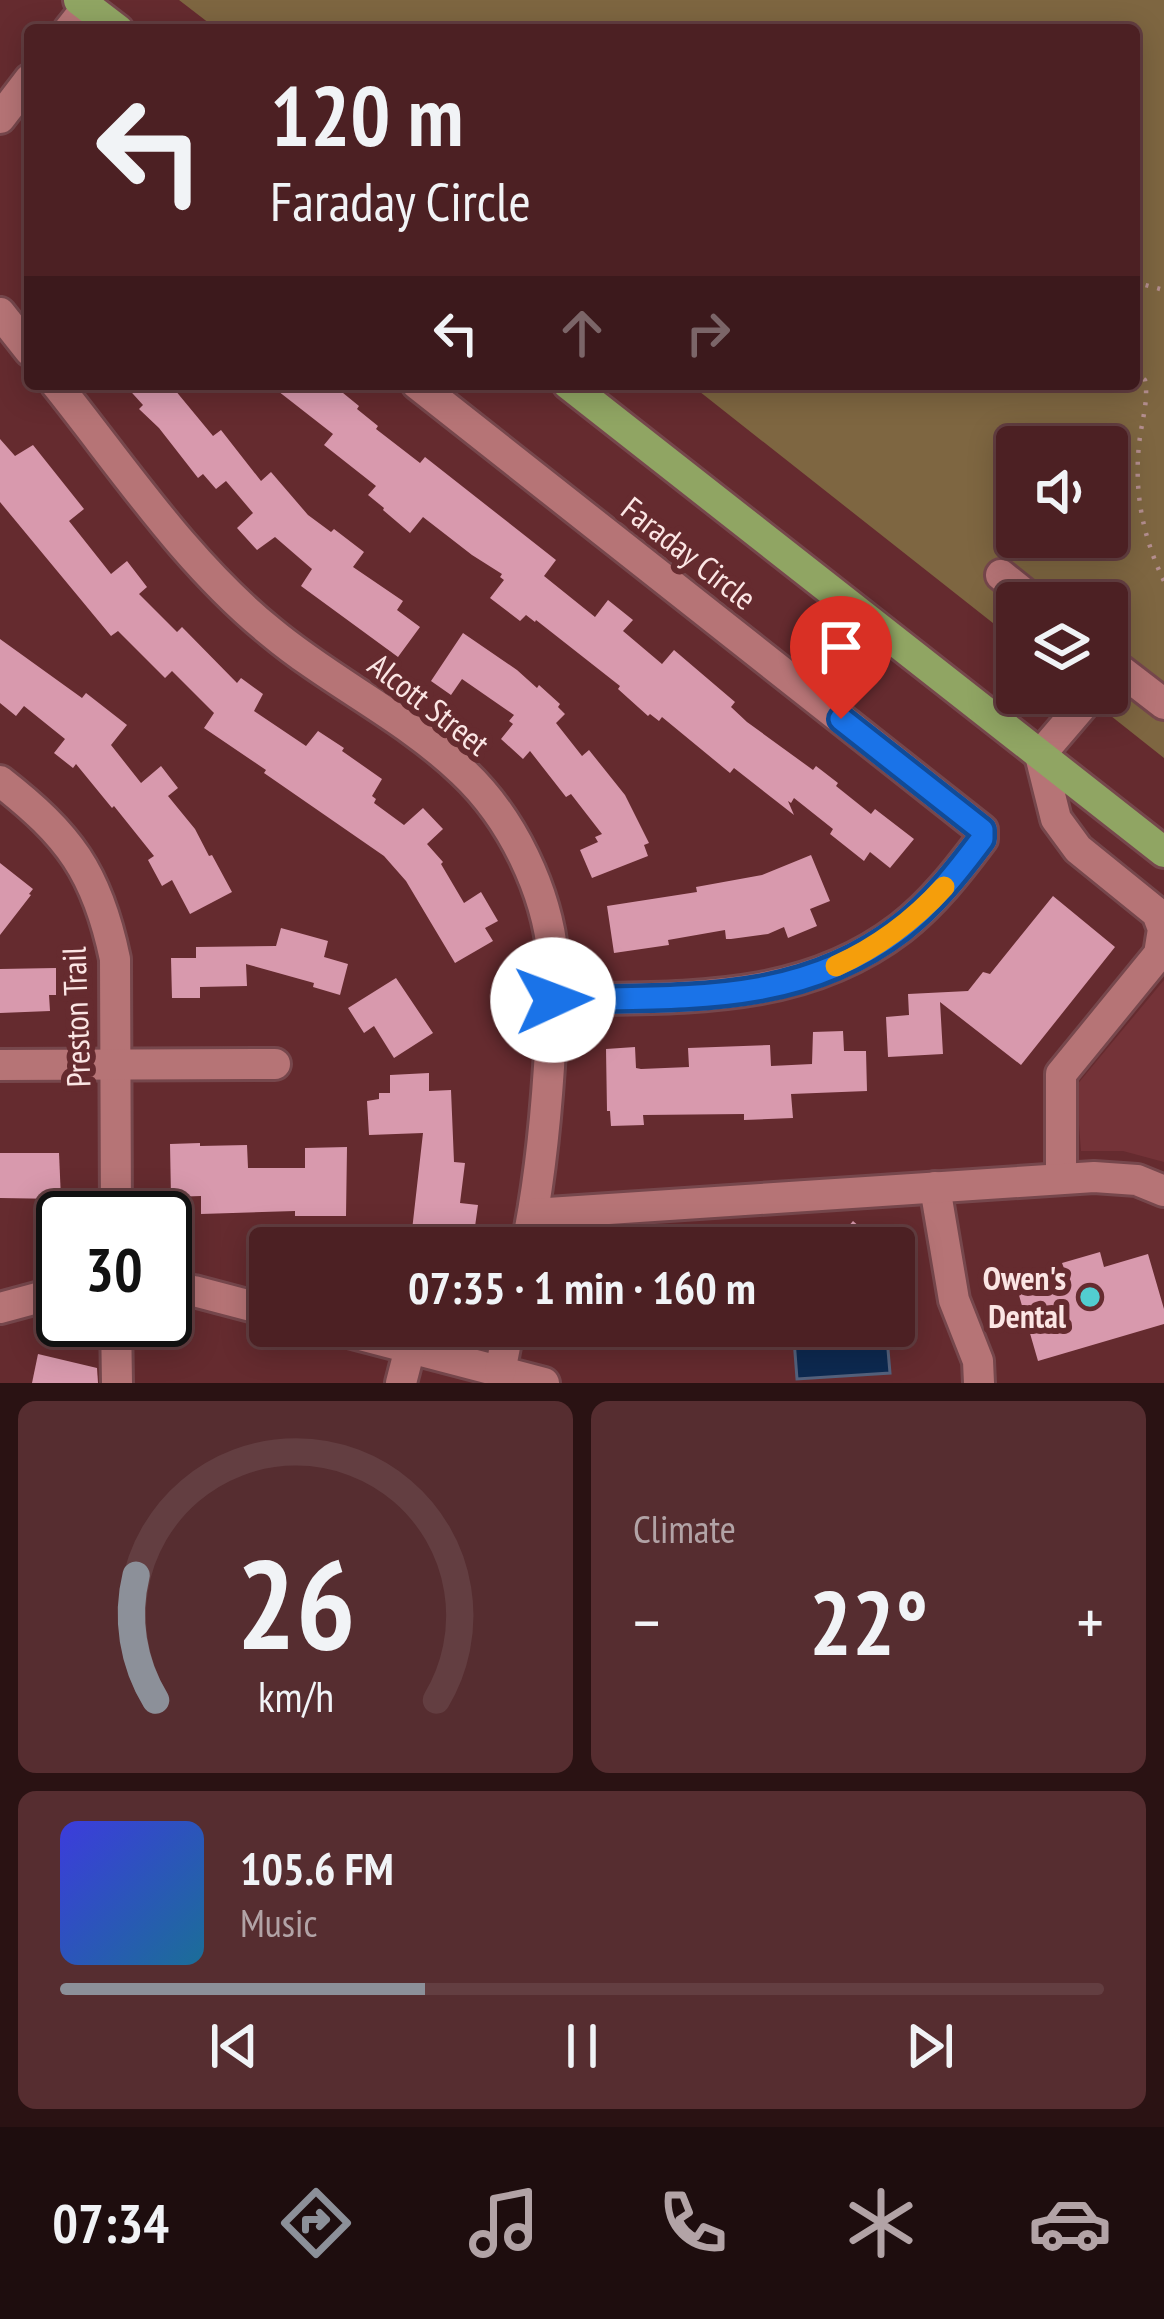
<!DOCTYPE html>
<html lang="en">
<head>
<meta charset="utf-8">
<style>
	body { margin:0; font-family:"PT Sans Narrow",sans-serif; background:#562d30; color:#f1f3f6; height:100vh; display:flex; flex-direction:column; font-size:45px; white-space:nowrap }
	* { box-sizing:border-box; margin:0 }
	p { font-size:39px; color:#b2a3a6 }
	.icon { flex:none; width:66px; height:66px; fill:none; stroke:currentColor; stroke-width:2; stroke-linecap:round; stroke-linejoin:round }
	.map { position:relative; height:1383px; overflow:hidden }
	.sheet { display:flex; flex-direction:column; gap:18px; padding:18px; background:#2a1213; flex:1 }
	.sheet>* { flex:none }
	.guide { position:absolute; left:24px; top:24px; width:1116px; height:366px; border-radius:12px; box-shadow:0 6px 30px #0003,0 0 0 3px #633e41; background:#4c2023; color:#f1f3f6; overflow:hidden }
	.controls { position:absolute; left:996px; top:426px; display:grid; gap:24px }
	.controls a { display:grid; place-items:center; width:132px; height:132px; border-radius:12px; background:#4c2023; box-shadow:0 6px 30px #0003,0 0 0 3px #633e41; font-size:60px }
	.speed { position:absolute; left:36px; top:1191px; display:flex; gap:24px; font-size:60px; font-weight:700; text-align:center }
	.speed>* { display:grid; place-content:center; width:156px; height:156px; border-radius:50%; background:#4c2023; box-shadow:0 6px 30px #0003,0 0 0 3px #633e41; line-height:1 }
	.speed .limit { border:6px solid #111; border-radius:18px; background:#fff; color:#111 }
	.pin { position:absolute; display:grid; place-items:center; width:102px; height:102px; color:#fff; margin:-123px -51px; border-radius:50% 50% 50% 0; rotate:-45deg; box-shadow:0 0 12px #0007 }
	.pin .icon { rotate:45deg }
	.me { position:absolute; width:132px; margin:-66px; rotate:88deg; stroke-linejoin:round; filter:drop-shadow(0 0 9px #0008) }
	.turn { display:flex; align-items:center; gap:42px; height:252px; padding:0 48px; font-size:54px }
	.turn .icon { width:156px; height:156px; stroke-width:2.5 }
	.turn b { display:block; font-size:84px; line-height:102px }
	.lanes { display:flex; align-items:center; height:114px; padding:0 48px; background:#0003; justify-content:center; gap:60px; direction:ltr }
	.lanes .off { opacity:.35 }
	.big { font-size:90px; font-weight:600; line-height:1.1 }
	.sheet .tile { flex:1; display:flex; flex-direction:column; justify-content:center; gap:18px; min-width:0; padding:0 42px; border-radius:18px; background:#562d30 }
	.sheet .dial { align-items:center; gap:0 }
	.dial svg { height:312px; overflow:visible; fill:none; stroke:#633e41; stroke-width:7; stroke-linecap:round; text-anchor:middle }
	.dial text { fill:#f1f3f6; stroke:none }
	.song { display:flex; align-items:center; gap:36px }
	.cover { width:144px; height:144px; border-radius:18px; background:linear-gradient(135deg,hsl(240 70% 55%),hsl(200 70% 35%)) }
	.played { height:12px; border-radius:6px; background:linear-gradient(90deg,#8c9099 35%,#633e41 35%) }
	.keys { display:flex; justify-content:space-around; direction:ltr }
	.heat { display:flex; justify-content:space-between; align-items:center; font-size:66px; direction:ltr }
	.sheet .tiles { flex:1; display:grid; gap:18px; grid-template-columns:1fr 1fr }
	.tile:last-child { grid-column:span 2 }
	.trip { position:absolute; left:249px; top:1227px; width:666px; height:120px; border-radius:12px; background:#4c2023; box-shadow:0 6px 30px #0003,0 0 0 3px #633e41; font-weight:600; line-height:120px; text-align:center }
	.tab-bar { display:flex; height:192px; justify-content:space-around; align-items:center; background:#1e0d0e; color:#b2a3a6 }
	.tab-bar .icon { width:84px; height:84px }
	.tab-bar .on { color:#8c9099 }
	.tab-bar b { font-size:54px; color:#f1f3f6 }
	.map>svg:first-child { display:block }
	.built { fill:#743338 }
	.green { fill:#7e6641; fill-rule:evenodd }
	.water { fill:#0d2950; stroke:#54617c; stroke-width:3 }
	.building { fill:#d899ad }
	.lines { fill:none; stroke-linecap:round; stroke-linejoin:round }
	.minor-casing { stroke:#76474c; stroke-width:36 }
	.major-casing { stroke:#76474c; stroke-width:36 }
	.path { stroke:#b48e8f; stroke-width:4.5; stroke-dasharray:3 9; stroke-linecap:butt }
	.minor { stroke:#b67476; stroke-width:30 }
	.major { stroke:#90a563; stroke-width:30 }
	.route-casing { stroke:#114b97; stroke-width:30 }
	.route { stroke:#1a73e8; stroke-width:21 }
	.slow { stroke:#f59e0b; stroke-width:21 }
	.poi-dot { fill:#52cdd0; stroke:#652b2f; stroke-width:4.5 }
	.labels { text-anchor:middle; stroke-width:12; stroke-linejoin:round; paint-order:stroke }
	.street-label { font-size:33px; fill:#fbe5e4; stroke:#652b2f }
	.poi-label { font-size:33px; font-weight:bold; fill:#fbe5e4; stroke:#652b2f; text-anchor:end }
</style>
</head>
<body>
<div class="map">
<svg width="1164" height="1383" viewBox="0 0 1164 1383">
	<rect width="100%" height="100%" fill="#652b2f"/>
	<path class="built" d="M 1164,980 L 1164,1162 L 1123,1151 L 1081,1151 L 1076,1086 Z"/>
	<path class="green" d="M 179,0 L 1164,0 L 1164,758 L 1082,693 L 1107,693 L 1107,603 L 1017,603 L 1017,642 L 690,384 L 1134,384 L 1134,30 L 218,30 ZM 1017,447 L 1107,447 L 1107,537 L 1017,537 Z"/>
	<path class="water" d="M 793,1326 L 830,1326 L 831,1329 L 886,1326 L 890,1373 L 797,1379 Z"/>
	<g class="building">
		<path d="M 124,384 L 170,384 L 213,436 L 221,430 L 261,481 L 271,472 L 308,515 L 331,532 L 334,529 L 364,552 L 353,567 L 403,601 L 397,610 L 420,627 L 398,657 L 301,586 L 312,569 L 275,537 L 257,550 L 237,528 L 253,513 L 226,481 L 216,489 L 203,474 L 198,478 L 159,428 L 139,409 L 143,405 Z"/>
		<path d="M 269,384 L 332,384 L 359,406 L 357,409 L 378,426 L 376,429 L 420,463 L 425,457 L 556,560 L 544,576 L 595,617 L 608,600 L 633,620 L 623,631 L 662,664 L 674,650 L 735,702 L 731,707 L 747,722 L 813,770 L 816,766 L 838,783 L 836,786 L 871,814 L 875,809 L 914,839 L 890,868 L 870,852 L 864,861 L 830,834 L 833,829 L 794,798 L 791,803 L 788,801 L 794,815 L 734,768 L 730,773 L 662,717 L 659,721 L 650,714 L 648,716 L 618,689 L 620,686 L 536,620 L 535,622 L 526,615 L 520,621 L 490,598 L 504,580 L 500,577 L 502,574 L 472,555 L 423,517 L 410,533 L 383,510 L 384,508 L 368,495 L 376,486 L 324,445 L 333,434 Z"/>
		<path d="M 0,439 L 15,456 L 33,445 L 84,509 L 69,521 L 111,574 L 127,561 L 147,587 L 139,594 L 177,632 L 182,627 L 237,683 L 241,678 L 263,694 L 254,711 L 306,746 L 318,731 L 344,748 L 342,751 L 382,779 L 372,796 L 376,799 L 374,803 L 404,825 L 423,808 L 443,829 L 427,844 L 443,862 L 441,864 L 464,903 L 481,892 L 498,921 L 485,928 L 493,941 L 455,963 L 406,881 L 384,856 L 264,773 L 266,770 L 204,728 L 214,713 L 172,671 L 165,678 L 118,631 L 111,636 L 0,502 Z"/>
		<path d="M 463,633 L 517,670 L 537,688 L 539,685 L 560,704 L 558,707 L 565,714 L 556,723 L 582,756 L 589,750 L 625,795 L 649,843 L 644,845 L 648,856 L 592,878 L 580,850 L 598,842 L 595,837 L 602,834 L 571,794 L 566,797 L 530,751 L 523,759 L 501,739 L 513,724 L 509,721 L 514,715 L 462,679 L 451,695 L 431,681 Z"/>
		<path d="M 0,639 L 82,698 L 86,693 L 127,725 L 111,745 L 141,783 L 161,766 L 178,788 L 168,796 L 195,829 L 209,856 L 212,855 L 232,892 L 190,914 L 172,880 L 162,886 L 148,860 L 154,856 L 114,806 L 112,808 L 76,764 L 73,768 L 54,753 L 65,739 L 24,706 L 16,716 L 0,703 Z"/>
		<path d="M 811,855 L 830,901 L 810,909 L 817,926 L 788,938 L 784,927 L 768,934 L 731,939 L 726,939 L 725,930 L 668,940 L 669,945 L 614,953 L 607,906 L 697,892 L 696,887 L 762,875 Z"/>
		<path d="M 0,863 L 33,889 L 29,894 L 31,895 L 0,935 Z"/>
		<path d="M 1053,896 L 1115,947 L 1021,1065 L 940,1002 L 943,1054 L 888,1057 L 886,1017 L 909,1015 L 908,994 L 968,991 L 983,972 L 990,974 Z"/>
		<path d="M 281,928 L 328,941 L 324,957 L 348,964 L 340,995 L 313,987 L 314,983 L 246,964 L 247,986 L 200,987 L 200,998 L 172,998 L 171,958 L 196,958 L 196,947 L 276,946 Z"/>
		<path d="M 56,968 L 56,995 L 49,995 L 50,1011 L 0,1013 L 0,969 Z"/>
		<path d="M 396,978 L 433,1033 L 394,1058 L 374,1026 L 364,1033 L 348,1008 Z"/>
		<path d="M 843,1031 L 844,1051 L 866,1051 L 867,1091 L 791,1094 L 793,1118 L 744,1120 L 744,1114 L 643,1115 L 644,1125 L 611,1126 L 610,1111 L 607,1111 L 606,1049 L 635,1047 L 636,1068 L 641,1069 L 689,1067 L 688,1048 L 770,1045 L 771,1066 L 812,1064 L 813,1032 Z"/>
		<path d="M 429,1073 L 429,1091 L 451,1090 L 454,1162 L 465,1163 L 460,1203 L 478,1205 L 472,1248 L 410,1248 L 423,1133 L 369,1135 L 367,1101 L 379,1099 L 379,1093 L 390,1093 L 390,1075 Z"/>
		<path d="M 200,1143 L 200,1146 L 247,1145 L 248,1168 L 305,1168 L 305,1148 L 347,1147 L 346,1216 L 295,1216 L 295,1211 L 201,1214 L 201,1196 L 171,1197 L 170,1144 Z"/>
		<path d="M 0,1153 L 59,1153 L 61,1199 L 0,1198 Z"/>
		<path d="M 853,1221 L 884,1248 L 830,1248 Z"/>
		<path d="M 1100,1252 L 1104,1267 L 1148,1254 L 1164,1309 L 1164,1324 L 1038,1361 L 1016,1285 L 1065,1271 L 1062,1263 Z"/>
		<path d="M 38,1354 L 97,1368 L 98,1383 L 32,1383 Z"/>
	</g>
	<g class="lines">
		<defs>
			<g id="minor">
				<path d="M 69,30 L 88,6"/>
				<path d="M 0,118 L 30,79"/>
				<path d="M 0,313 L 30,351"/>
				<path d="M 56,384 C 124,469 186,563 271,632 C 332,683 406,717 463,772 C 512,818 547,891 553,957 C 557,993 551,1031 549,1067 C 545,1128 539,1188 526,1248"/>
				<path d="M 417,384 L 982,830 L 982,839 C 958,871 933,903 901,928 C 798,1007 676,996 553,1000"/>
				<path d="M 1001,575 L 1036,603"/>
				<path d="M 1107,660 L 1164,704"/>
				<path d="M 0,781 C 69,835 97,872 115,959 L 116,1218"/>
				<path d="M 0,1065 L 275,1064"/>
				<path d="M 1061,1178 L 1061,1074 L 1159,954 L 1163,929 L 1157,913 L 1078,849 L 1056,819 L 1040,755 L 1093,693"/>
				<path d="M 935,1187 L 954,1300 L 978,1361 L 979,1383"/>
				<path d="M 533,1214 L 1094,1177 L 1137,1180 L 1164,1191"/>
				<path d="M 165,1287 L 194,1291 L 270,1311"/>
				<path d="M 0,1308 L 63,1291"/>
				<path d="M 116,1320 L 117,1383"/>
				<path d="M 326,1326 L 544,1383"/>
				<path d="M 500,1372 L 509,1326"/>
				<path d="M 401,1383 L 410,1348"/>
			</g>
			<g id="major">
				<path d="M 79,0 L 118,30"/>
				<path d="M 568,384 L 1164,852"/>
			</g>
		</defs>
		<use href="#minor" class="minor-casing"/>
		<use href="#major" class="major-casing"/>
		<g class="path">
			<path d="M 1134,282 L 1164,290"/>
			<path d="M 1134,372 L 1145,380 C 1149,401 1141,423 1139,445 C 1134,492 1143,538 1164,581"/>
		</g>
		<use href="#minor" class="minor"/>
		<use href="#major" class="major"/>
	</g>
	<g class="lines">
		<defs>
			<path id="route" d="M 553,1000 C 677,996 797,1008 901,928 C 933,903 958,871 982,839 L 982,830 L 841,719"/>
		</defs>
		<use href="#route" class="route-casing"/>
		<use href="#route" class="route"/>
		<path class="slow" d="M 836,966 C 878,947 913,921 944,887"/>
	</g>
	<circle class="poi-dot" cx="1090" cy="1297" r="12"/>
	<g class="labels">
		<g class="street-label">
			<text transform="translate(689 553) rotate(38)" y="12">Faraday Circle</text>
			<text transform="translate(429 704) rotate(38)" y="12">Alcott Street</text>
			<text transform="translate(76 1017) rotate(-92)" y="12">Preston Trail</text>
		</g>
		<g class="poi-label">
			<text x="1066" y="1290">Owen's<tspan x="1066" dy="38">Dental</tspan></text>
		</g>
	</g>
</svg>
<div class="controls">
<a><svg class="icon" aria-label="sound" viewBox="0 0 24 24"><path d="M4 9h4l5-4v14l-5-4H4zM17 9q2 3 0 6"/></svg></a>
<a><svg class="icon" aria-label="layers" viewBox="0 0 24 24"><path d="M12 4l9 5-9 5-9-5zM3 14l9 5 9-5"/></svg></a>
</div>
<div class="speed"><div class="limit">30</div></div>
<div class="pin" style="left:841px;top:719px;background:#d93025"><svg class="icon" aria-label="arrive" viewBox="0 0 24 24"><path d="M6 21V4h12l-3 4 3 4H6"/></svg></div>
<svg class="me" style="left:553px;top:1000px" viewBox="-20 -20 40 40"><circle r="19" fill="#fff"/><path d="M0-13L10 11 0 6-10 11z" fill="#1a73e8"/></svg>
<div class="trip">07:35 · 1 min · 160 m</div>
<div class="guide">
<div class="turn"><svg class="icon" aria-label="left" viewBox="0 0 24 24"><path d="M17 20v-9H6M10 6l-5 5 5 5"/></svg><div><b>120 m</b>Faraday Circle</div></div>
<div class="lanes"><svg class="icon" aria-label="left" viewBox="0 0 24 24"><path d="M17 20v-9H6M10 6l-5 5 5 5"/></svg><svg class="icon off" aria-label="ahead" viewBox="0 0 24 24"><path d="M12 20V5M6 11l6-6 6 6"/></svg><svg class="icon off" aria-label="right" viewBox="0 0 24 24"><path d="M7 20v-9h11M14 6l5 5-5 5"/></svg></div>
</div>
</div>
<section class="sheet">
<div class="tiles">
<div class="tile dial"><svg viewBox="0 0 100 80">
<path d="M14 69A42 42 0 1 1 86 69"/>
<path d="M14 69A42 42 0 0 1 9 37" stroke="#8c9099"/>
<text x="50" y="56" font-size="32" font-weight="700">26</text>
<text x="50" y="72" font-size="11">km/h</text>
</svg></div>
<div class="tile"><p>Climate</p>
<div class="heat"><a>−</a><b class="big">22°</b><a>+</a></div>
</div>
<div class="tile">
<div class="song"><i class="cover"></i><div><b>105.6 FM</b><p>Music</p></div></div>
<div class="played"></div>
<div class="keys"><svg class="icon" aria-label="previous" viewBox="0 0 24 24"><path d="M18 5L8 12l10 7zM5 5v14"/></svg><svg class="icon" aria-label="pause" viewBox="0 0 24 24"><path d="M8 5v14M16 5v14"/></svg><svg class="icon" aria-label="next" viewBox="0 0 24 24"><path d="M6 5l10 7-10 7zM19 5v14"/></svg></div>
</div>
</div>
</section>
<nav class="tab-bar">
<b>07:34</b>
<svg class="icon on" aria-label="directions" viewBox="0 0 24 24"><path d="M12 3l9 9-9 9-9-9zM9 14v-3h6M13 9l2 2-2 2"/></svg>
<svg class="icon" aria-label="music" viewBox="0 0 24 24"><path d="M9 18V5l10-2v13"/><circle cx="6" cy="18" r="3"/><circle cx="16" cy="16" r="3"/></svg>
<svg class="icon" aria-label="phone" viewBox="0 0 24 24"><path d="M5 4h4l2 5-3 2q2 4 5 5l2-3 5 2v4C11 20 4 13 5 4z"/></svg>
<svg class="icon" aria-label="climate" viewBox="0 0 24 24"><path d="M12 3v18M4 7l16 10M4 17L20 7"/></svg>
<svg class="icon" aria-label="car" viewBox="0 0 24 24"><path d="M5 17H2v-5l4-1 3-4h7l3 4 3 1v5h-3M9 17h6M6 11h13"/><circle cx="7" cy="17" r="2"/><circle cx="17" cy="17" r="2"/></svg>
</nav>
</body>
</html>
